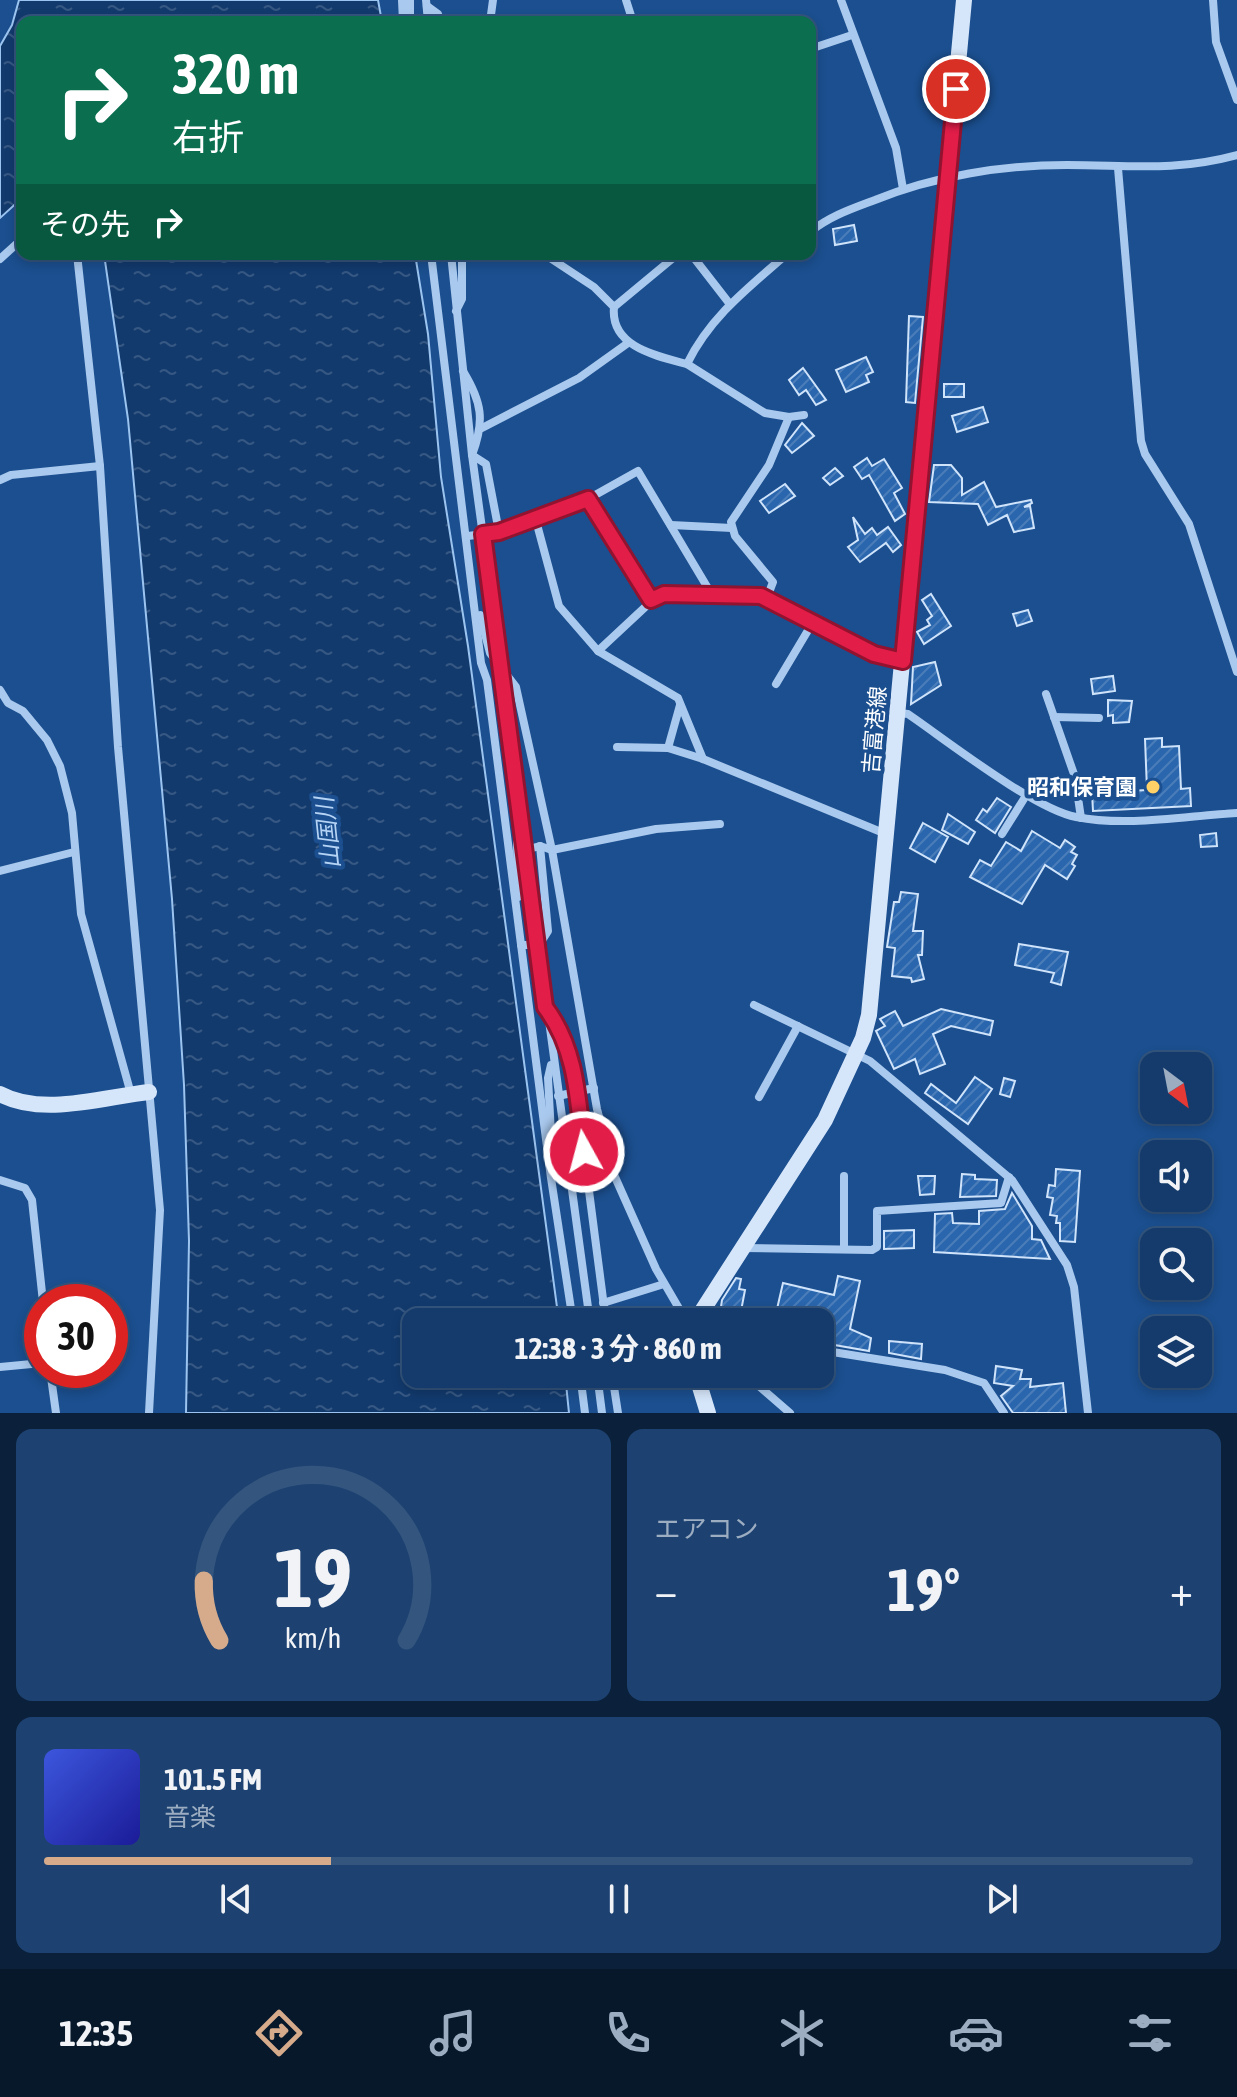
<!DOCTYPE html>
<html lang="ja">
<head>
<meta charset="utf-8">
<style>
	body { margin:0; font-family:"Asap Condensed","Noto Sans JP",sans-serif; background:#1d4271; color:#f1f3f6; height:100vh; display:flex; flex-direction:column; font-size:30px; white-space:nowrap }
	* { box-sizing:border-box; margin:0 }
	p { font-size:26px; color:#9dadc1 }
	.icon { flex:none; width:44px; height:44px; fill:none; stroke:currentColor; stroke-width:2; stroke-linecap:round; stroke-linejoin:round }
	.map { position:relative; height:1413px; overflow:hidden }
	.drawer { display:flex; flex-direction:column; gap:16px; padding:16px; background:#0b203b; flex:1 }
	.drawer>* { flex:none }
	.guide { position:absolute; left:16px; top:16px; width:800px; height:244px; border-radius:16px; box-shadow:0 4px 12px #0003,0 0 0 2px #33557e; background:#0b6e4f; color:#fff; overflow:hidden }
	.needle { width:52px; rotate:148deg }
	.fabs { position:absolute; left:1140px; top:1052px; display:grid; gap:16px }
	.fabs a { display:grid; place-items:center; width:72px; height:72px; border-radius:16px; background:#143b6b; box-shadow:0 4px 12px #0003,0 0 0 2px #33557e; font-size:40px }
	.speed { position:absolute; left:24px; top:1284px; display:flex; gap:16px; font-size:40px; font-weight:700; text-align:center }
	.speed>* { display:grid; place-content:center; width:104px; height:104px; border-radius:50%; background:#143b6b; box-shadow:0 4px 12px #0003,0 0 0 2px #33557e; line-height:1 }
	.speed .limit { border:12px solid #d22; background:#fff; color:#111 }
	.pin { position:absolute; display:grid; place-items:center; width:68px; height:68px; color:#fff; margin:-34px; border:4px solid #fff; border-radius:50%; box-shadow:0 2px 8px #0007 }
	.me { position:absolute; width:88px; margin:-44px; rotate:353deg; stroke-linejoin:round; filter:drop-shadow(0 0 6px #0008) }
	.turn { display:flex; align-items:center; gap:28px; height:168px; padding:0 24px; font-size:36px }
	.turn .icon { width:104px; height:104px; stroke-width:2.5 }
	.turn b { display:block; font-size:56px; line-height:68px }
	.then { display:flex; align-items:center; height:76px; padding:0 24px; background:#0003; gap:16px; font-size:30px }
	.big { font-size:60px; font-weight:700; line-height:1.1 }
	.drawer .tile { flex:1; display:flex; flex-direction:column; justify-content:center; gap:12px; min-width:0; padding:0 28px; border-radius:16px; background:#1d4271 }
	.drawer .dial { align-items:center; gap:0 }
	.dial svg { height:208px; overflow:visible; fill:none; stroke:#33557e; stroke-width:7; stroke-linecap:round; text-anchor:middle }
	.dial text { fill:#f1f3f6; stroke:none }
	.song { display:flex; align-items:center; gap:24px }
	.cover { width:96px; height:96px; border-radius:12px; background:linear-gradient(135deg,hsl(230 70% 55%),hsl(240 70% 35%)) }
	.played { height:8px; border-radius:4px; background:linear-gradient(90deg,#d6ab8b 25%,#33557e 25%) }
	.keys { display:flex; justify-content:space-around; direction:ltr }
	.heat { display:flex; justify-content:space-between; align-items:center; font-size:44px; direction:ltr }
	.drawer .tiles { flex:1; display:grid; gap:16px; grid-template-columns:1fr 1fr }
	.tile:last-child { grid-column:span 2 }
	.trip { position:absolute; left:402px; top:1308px; width:432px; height:80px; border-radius:16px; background:#143b6b; box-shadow:0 4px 12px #0003,0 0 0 2px #33557e; font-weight:700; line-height:80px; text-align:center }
	.menu { display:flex; height:128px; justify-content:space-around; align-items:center; background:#08182b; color:#9dadc1 }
	.menu .icon { width:56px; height:56px }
	.menu .active { color:#d6ab8b }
	.menu b { font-size:36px; color:#f1f3f6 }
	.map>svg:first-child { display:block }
	.water { fill:url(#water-ripples); stroke:#9cc4f0; stroke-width:2 }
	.building { fill:url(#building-hatch); stroke:#cfe3fa; stroke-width:2 }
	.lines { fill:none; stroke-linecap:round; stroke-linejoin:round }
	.street { stroke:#a9c9ee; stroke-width:8 }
	.secondary { stroke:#d6e6fa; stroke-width:16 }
	.route-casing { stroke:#92132f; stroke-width:20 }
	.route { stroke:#e11d48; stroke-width:14 }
	.poi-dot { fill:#ffd166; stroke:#1b4f8f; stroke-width:3 }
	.labels { text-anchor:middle; stroke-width:8; stroke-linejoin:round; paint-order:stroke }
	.street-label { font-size:22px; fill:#fff; stroke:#1b4f8f }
	.poi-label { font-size:22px; font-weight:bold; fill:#fff; stroke:#1b4f8f; text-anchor:end }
	.water-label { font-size:24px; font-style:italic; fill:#b5d3f5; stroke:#1b4f8f }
</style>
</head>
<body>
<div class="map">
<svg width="1237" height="1413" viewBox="0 0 1237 1413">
	<defs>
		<pattern id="water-ripples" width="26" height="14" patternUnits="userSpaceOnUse" patternTransform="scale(2)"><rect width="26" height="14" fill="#123a6d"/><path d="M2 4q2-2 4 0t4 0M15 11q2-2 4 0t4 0" fill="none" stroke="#365883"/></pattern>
		<pattern id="building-hatch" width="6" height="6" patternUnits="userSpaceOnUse" patternTransform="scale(2)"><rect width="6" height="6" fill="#2a66ad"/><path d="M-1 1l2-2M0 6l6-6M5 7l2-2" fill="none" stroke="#4a7db9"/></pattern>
	</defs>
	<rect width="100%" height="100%" fill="#1b4f8f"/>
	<g class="water">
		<path d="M 19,0 L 378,0 L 382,22 L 22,22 L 22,198 L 0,218 L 0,46 L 12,25 Z"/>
		<path d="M 104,254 L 415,254 L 428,334 L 441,477 L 468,646 L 559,1322 L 416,1322 L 416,1374 L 565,1374 L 569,1413 L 186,1413 L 189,1241 L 184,1085 L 172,899 L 128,419 Z"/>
	</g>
	<g class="building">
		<path d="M 854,225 L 857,241 L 835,245 L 833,229 Z"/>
		<path d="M 909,316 L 923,317 L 915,403 L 906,402 Z"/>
		<path d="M 866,357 L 873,372 L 866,375 L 869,382 L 846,392 L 836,370 Z"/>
		<path d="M 803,368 L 826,400 L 816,405 L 806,390 L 799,395 L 789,380 Z"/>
		<rect x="944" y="384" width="20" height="13"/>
		<path d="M 983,407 L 988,422 L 957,432 L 952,416 Z"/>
		<path d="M 802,423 L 814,436 L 792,453 L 785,445 Z"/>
		<path d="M 867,458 L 872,466 L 884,459 L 902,488 L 894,493 L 905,514 L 895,521 L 869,475 L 862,479 L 854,467 Z"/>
		<path d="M 934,465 L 951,465 L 962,478 L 962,495 L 984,482 L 996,507 L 1031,500 L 1032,503 L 1024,507 L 1030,506 L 1034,528 L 1014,532 L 1007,515 L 988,525 L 978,504 L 929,502 Z"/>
		<path d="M 835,468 L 843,476 L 830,485 L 823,478 Z"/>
		<path d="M 785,484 L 795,496 L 769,513 L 760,501 Z"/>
		<path d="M 853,517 L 865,534 L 872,528 L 877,535 L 888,527 L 901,545 L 893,552 L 886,543 L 860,562 L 848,547 L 858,540 Z"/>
		<path d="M 931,594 L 951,626 L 924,644 L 917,632 L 930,625 L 927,620 L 932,616 L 922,600 Z"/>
		<path d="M 1028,610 L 1032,621 L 1017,626 L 1013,614 Z"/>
		<path d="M 935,662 L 941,685 L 911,704 L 913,667 Z"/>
		<path d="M 1113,676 L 1115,691 L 1093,694 L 1091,679 Z"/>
		<path d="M 1108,700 L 1132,701 L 1129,722 L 1113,723 L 1113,715 L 1108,716 Z"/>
		<path d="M 1162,738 L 1162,747 L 1179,746 L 1181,789 L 1190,788 L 1191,806 L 1093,811 L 1092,793 L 1147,790 L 1145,739 Z"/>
		<path d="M 997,798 L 1011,807 L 995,833 L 976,820 L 983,809 L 987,812 Z"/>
		<path d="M 948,814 L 975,832 L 968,844 L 942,830 Z"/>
		<path d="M 923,823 L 948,837 L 935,862 L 910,848 Z"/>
		<path d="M 1032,831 L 1060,848 L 1065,840 L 1075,847 L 1071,852 L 1077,855 L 1072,864 L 1075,866 L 1067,879 L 1045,865 L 1022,904 L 970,877 L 980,860 L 991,866 L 1006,842 L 1021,851 Z"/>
		<path d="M 1216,833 L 1217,846 L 1201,847 L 1200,835 Z"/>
		<path d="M 901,892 L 918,894 L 913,931 L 923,931 L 922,955 L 918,955 L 924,979 L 912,982 L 911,978 L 892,976 L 895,948 L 887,947 L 894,902 L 899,902 Z"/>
		<path d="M 1019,944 L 1068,952 L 1061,985 L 1051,982 L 1054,973 L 1015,965 Z"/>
		<path d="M 941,1009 L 993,1021 L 990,1035 L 951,1026 L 933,1034 L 945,1064 L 920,1074 L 915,1059 L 894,1069 L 876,1031 L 885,1026 L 880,1019 L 895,1011 L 903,1026 Z"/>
		<path d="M 975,1077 L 992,1089 L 968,1124 L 925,1093 L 931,1084 L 956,1103 Z"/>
		<path d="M 1004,1078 L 1015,1081 L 1010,1097 L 1000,1094 Z"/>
		<path d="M 1056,1169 L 1080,1171 L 1075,1242 L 1060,1241 L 1060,1223 L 1056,1223 L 1057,1216 L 1050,1215 L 1053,1198 L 1047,1197 L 1049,1185 L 1055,1186 Z"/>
		<path d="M 962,1174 L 975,1175 L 975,1179 L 997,1180 L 996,1196 L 960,1197 Z"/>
		<path d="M 918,1176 L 935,1176 L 934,1194 L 920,1195 Z"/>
		<path d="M 1012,1193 L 1032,1226 L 1032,1239 L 1041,1240 L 1050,1259 L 934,1252 L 935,1214 L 952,1213 L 953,1223 L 979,1224 L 979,1211 L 1005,1209 Z"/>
		<path d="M 914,1230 L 914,1248 L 884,1249 L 884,1231 Z"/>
		<path d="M 838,1276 L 860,1281 L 850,1329 L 871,1338 L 869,1351 L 823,1343 L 820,1341 L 820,1322 L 774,1322 L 783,1283 L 834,1295 Z"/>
		<path d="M 736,1278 L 741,1279 L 739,1289 L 745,1290 L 741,1311 L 771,1317 L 771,1322 L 719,1320 L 722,1300 Z"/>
		<path d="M 889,1341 L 922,1344 L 921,1359 L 889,1353 Z"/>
		<path d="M 996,1366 L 1022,1370 L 1020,1379 L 1031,1379 L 1030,1387 L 1063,1383 L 1066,1413 L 1013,1413 L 1001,1396 L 1013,1386 L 994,1383 Z"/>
	</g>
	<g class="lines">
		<g class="street">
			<path d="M 402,0 L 403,22"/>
			<path d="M 426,0 L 428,22"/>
			<path d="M 626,0 L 633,22"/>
			<path d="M 841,0 L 896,148 L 903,189"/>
			<path d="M 1213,0 L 1216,42 L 1237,100"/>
			<path d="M 427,6 L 438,14 L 440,22"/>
			<path d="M 410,22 L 410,0"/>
			<path d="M 490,22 L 493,0"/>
			<path d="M 810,49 L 852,35"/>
			<path d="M 1118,168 L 1141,441 L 1145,454 L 1189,524 L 1237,672"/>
			<path d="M 810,232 C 830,216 851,209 875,200 C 934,176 1003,165 1067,165 C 1130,165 1174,172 1237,155"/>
			<path d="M 77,254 L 100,466 L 118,747 L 160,1210 L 149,1413"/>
			<path d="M 431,254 L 481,663 L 487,680 L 551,1178 L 573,1322"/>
			<path d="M 451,254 L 472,455 L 590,1322"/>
			<path d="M 544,254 L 594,287 L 614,307 C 610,347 657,356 687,364 C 710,317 748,288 787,254"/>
			<path d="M 691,254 L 729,303"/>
			<path d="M 0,259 L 22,239"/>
			<path d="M 614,307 L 678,254"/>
			<path d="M 456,311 L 462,299 L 462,254"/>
			<path d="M 687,364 L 765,413 L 789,417"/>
			<path d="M 463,371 C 482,402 485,421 472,455 L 486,464 L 499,532"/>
			<path d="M 482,428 L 579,378 L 628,343"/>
			<path d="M 0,480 L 11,475 L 100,466"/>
			<path d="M 588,499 L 651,600"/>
			<path d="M 535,517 L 588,499 L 638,471 L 712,595"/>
			<path d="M 671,525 L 732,528"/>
			<path d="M 468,536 L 499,532 L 535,517 L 559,606 L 598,651 L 678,698 L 703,759"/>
			<path d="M 762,597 L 874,654 L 902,661"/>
			<path d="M 480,615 L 490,653 L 516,687 L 552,850 L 597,1109 L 615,1177 L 656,1269 L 684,1317 L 695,1321"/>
			<path d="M 598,651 L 657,596 L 768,595 L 773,582 L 735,536 L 731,522 L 769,465 L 789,417 L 804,415"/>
			<path d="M 776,684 L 813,622"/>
			<path d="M 0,690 L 8,703 L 23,711 L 47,740 L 60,766 L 72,813 L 81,914 L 131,1094"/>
			<path d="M 1046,694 L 1075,777 L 1081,818"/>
			<path d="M 899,713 L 908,714 C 946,740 1034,809 1076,817 C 1127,827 1185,816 1237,813"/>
			<path d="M 1054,717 L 1099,718"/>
			<path d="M 617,747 L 668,748 L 703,759 L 886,834"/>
			<path d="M 668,748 L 680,705"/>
			<path d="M 1002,834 L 1027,794"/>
			<path d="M 525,850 L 540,846 L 552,850 L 656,829 L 720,824"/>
			<path d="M 0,871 L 74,852"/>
			<path d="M 518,897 L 517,843 L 520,831"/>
			<path d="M 521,945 L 539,945 L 548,931 L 540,846"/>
			<path d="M 754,1005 L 870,1061 L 1012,1180 L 1067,1265 L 1074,1287 L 1088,1413"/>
			<path d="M 545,1008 L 560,1027 L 572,1060 L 606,1322"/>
			<path d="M 551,1065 L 548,1078 L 553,1171"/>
			<path d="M 558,1096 L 594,1088"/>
			<path d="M 759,1097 L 798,1026"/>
			<path d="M 0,1180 L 25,1188 L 32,1200 L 43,1302"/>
			<path d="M 742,1248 L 872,1250 L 877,1247 L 877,1211 L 1001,1203 L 1009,1177"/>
			<path d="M 844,1249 L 844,1176"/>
			<path d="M 603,1303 L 664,1284"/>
			<path d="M 820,1350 L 945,1370 L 984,1383 L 1004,1413"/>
			<path d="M 0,1367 L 42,1363"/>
			<path d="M 50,1370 L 56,1413"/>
			<path d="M 580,1374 L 585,1413"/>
			<path d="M 597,1374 L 602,1413"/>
			<path d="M 612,1374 L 618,1413"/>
			<path d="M 745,1374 L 790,1413"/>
			<path d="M 614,1384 L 646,1374"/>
		</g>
		<g class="secondary">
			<path d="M 0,1094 C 42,1117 104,1097 149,1092"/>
			<path d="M 695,1322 L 825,1120 L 863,1038 L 869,1015 L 964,0"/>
			<path d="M 696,1374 L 708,1413"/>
		</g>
	</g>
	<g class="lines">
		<defs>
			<path id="route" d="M 584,1152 C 578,1101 577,1049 545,1007 L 483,534 L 499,532 L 588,499 L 651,600 L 664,594 L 761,596 L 874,654 L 903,661 L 956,89"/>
		</defs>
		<use href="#route" class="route-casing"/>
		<use href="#route" class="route"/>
	</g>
	<circle class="poi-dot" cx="1153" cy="787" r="8"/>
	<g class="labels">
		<g class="street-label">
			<text transform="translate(874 730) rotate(-85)" y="8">吉富港線</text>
		</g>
		<g class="poi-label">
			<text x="1137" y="795">昭和保育園</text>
		</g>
		<g class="water-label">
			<text transform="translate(328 833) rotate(-96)" y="8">山国川</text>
		</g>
	</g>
</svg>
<div class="fabs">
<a><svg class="needle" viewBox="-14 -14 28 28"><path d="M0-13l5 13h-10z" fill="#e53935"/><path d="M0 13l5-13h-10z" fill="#9dadc1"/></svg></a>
<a><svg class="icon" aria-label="sound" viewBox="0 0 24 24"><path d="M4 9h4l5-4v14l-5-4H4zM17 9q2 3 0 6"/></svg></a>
<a><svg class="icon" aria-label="search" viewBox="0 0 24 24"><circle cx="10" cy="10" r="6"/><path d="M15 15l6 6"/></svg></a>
<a><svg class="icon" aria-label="layers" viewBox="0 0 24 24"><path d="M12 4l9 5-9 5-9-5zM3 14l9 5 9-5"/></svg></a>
</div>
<div class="speed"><div class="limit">30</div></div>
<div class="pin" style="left:956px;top:89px;background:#d93025"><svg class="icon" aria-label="arrive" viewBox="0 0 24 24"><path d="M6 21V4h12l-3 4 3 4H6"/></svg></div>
<svg class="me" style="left:584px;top:1152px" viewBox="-20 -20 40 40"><circle r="17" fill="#e11d48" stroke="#fff" stroke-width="3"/><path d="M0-11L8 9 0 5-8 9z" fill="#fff"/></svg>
<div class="trip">12:38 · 3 分 · 860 m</div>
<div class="guide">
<div class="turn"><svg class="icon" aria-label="right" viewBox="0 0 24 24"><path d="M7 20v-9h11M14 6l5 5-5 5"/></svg><div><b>320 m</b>右折</div></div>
<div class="then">その先<svg class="icon" aria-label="right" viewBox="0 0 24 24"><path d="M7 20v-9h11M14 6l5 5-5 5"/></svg></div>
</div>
</div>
<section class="drawer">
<div class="tiles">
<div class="tile dial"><svg viewBox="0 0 100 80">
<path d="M14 69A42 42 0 1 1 86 69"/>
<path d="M14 69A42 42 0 0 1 8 46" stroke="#d6ab8b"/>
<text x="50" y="56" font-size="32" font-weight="700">19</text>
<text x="50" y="72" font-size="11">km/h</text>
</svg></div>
<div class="tile"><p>エアコン</p>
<div class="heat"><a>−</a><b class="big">19°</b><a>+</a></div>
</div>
<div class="tile">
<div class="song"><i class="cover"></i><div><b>101.5 FM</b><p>音楽</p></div></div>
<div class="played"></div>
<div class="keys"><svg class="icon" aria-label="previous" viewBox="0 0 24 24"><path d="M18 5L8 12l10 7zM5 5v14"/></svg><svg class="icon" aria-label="pause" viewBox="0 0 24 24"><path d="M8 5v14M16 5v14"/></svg><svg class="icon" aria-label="next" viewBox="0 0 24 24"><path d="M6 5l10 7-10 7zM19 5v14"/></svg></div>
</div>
</div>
</section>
<nav class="menu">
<b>12:35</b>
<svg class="icon active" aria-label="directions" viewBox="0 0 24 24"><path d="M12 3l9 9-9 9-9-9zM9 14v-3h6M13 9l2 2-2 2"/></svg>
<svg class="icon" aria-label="music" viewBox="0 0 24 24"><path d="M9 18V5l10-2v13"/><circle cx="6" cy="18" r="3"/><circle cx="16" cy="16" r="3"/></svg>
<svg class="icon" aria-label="phone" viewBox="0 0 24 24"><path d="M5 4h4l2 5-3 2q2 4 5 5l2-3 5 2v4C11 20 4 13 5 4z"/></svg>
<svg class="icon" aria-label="climate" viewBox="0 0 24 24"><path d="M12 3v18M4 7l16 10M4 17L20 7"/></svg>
<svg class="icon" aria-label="car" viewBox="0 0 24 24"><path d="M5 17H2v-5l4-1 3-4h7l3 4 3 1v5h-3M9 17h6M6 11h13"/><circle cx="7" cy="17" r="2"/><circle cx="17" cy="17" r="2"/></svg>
<svg class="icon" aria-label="filters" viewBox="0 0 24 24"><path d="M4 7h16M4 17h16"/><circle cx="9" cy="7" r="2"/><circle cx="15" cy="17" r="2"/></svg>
</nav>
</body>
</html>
